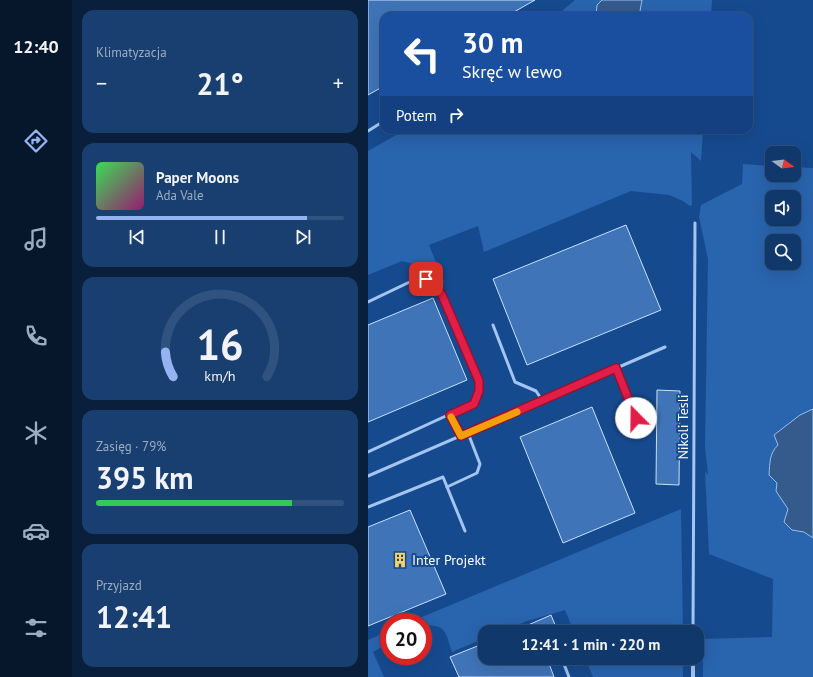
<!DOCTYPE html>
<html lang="pl">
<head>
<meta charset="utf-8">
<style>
	body { margin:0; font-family:"PT Sans",sans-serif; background:#193f71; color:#f1f3f6; height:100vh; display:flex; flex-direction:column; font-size:15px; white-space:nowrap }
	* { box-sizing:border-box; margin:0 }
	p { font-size:13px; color:#9cacc1 }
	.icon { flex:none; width:22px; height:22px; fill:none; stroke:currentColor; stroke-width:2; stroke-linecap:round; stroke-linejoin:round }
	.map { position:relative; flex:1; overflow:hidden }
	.details { display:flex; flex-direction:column; gap:10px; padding:10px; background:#091f3b; width:296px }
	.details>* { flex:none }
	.hud { position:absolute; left:12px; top:12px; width:373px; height:122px; border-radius:12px; box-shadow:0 4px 16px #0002,0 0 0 1px #30527e; background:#1a4fa0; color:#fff; overflow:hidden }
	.needle { width:26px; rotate:105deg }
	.controls { position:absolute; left:397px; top:146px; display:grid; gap:8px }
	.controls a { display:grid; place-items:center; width:36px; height:36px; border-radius:8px; background:#10386b; box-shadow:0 4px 16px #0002,0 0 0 1px #30527e; font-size:20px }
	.speed { position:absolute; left:12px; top:613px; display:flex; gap:8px; font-size:20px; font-weight:700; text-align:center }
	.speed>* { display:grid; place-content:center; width:52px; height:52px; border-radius:50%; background:#10386b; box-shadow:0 4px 16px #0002,0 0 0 1px #30527e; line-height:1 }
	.speed .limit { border:6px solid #d22; background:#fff; color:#111 }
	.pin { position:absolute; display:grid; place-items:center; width:34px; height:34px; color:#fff; margin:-17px; border-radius:8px; box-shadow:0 2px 6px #0006 }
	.me { position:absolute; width:44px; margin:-22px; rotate:338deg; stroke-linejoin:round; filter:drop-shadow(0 0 3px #0008) }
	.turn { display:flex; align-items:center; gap:14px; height:84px; padding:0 16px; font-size:18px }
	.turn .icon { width:52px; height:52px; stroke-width:2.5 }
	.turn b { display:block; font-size:28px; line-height:34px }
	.then { display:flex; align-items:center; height:38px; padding:0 16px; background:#0003; gap:8px; font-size:15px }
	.big { font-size:30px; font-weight:600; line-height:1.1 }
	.details .card { flex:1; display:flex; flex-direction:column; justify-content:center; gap:6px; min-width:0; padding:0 14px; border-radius:12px; background:#193f71 }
	.details .dial { align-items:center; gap:0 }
	.dial svg { height:104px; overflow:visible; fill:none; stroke:#30527e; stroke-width:7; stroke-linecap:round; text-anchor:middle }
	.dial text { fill:#f1f3f6; stroke:none }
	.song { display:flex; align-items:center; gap:12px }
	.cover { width:48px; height:48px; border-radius:6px; background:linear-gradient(135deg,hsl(130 70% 55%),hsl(320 70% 35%)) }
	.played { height:4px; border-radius:2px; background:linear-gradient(90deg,#95b2f1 85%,#30527e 85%) }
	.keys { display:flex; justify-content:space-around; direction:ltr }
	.heat { display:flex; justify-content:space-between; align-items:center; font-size:22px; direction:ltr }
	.charge { height:6px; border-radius:3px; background:linear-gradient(90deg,#34c759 79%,#30527e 0) }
	.trip { position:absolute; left:110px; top:625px; width:226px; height:40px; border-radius:12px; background:#10386b; box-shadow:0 4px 16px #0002,0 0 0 1px #30527e; font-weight:600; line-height:40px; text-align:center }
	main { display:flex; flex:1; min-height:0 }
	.tabs { display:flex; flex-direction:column; width:72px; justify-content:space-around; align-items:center; background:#06162b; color:#9cacc1 }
	.tabs .icon { width:28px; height:28px }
	.tabs .on { color:#95b2f1 }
	.tabs b { font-size:18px; color:#f1f3f6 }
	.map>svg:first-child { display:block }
	.green { fill:#2964ae; fill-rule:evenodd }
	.water { fill:#355b8d; stroke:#95c0f2 }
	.building { fill:#3f74b8; stroke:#c9e0fb }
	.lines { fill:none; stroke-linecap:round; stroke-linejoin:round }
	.service { stroke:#a3c5f0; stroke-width:3 }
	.minor { stroke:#a3c5f0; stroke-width:4 }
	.route-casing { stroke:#92132f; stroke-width:10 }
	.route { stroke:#e11d48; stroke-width:7 }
	.slow { stroke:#f59e0b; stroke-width:7 }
	.labels { text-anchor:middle; stroke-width:4; stroke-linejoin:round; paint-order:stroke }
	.street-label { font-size:14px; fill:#fff; stroke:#164a8f }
	.poi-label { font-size:14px; fill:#fff; stroke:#164a8f; text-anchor:start }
</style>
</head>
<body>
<main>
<nav class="tabs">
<b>12:40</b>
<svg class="icon on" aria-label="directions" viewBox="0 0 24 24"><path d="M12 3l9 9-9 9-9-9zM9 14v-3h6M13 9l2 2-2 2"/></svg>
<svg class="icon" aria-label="music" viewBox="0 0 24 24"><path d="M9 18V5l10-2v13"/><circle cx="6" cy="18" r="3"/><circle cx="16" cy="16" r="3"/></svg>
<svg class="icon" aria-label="phone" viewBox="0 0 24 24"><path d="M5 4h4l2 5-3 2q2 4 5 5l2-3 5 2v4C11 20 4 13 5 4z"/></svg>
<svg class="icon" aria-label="climate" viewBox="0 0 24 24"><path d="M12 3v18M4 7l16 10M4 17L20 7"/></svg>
<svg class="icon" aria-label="car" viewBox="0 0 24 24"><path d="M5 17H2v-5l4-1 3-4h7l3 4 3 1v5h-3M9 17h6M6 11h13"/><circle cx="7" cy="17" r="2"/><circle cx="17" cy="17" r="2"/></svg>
<svg class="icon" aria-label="filters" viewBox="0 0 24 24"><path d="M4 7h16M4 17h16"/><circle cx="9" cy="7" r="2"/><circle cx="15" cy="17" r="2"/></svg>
</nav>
<section class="details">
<div class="card"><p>Klimatyzacja</p>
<div class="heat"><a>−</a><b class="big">21°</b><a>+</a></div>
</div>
<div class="card">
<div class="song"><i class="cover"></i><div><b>Paper Moons</b><p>Ada Vale</p></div></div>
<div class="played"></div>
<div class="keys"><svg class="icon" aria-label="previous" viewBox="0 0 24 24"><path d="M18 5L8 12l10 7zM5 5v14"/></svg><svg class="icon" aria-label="pause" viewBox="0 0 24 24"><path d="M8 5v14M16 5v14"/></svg><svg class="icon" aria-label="next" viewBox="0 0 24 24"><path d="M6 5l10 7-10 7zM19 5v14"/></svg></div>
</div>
<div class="card dial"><svg viewBox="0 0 100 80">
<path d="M14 69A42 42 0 1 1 86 69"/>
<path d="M14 69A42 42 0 0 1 8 50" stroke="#95b2f1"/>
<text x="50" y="56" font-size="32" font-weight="700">16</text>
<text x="50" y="72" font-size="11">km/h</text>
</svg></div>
<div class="card"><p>Zasięg · 79%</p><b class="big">395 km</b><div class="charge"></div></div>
<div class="card"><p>Przyjazd</p><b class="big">12:41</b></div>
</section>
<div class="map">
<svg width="445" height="677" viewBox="0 0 445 677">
	<rect width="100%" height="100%" fill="#164a8f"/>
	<g class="green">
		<path d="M 207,0 L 344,0 L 343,16 L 198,16 L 195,10 Z"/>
		<path d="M 37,130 L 335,130 L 333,161 L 323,152 L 324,205 L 322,206 L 315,201 L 301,195 L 263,191 L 116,252 L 110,226 L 61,245 L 77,284 L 60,268 L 34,261 L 0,275 L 0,151 Z"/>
		<path d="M 375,164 L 404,166 L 404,175 L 426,175 L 426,167 L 445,168 L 445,677 L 335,677 L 335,639 L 404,637 L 405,579 L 341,554 L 337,471 L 340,475 L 337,446 L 340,259 L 331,217 L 333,205 L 374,184 ZM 404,197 L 426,197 L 426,219 L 404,219 ZM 404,241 L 426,241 L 426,263 L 404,263 Z"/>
		<path d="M 313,509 L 315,632 L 206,632 L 197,610 L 159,621 L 132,632 L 117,632 L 117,638 L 84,652 C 77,631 79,625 55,625 L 55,622 L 42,622 Z"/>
		<path d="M 21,631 L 21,636 L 17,638 L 14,647 L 5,652 L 16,677 L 0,677 L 0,640 Z"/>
		<path d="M 217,658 L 315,658 L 315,677 L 225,677 Z"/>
	</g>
	<g class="water">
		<path d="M 234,0 L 274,0 L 272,11 L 277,16 L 228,16 L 229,5 Z"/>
		<path d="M 445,409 L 445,538 L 436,532 L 424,530 L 416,522 L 420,509 L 408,491 L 409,483 L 401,475 C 402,463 401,454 410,445 L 406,435 L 432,415 Z"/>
	</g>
	<g class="building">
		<path d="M 0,0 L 167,0 L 146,12 L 148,16 L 16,16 L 16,86 L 0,95 Z"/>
		<path d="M 258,225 L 293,310 L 159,365 L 125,279 Z"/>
		<path d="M 65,298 L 99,380 L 0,422 L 0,325 Z"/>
		<path d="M 289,390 L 312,391 L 311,485 L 288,484 Z"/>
		<path d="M 224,407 L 267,513 L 195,543 L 152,437 Z"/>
		<path d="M 42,510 L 78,594 L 0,626 L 0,527 Z"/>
		<path d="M 183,615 L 190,632 L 144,632 Z"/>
		<path d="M 117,643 L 117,658 L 179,658 L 186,677 L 91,677 L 82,657 Z"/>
	</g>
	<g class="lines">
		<g class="service">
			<path d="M 0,131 L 16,121"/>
			<path d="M 0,302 L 50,278 C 62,280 67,285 74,295 L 111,381 L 111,391 L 106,403 L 0,452"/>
			<path d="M 125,325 L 147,382 L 168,391 L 174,400"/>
			<path d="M 248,368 L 273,430"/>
			<path d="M 82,415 L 93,436"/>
			<path d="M 0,476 L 297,347"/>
			<path d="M 79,487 L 109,473 L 112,464 L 100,433"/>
			<path d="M 0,507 L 75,477 L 97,531"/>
			<path d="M 325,632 L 327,223"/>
			<path d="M 194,659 L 201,677"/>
		</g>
		<path class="minor" d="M 325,677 L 325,658"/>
	</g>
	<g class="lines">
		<defs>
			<path id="route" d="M 58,279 L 66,284 L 74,295 L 111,381 L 111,391 L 106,404 L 82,415 L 93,436 L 248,368 L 268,418"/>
		</defs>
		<use href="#route" class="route-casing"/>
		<use href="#route" class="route"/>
		<path class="slow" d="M 83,417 L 93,436 L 149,412"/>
	</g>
	<defs>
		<symbol id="building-bare" viewBox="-9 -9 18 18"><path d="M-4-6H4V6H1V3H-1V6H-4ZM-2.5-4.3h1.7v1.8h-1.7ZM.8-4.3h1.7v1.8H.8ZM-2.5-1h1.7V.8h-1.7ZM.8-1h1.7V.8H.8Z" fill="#ffd362" stroke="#164a8f" stroke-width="2.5" paint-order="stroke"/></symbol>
	</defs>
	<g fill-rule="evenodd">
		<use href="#building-bare" x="21" y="549" width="22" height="22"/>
	</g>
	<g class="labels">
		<g class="street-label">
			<text transform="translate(315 427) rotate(-90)" y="5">Nikoli Tesli</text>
		</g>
		<g class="poi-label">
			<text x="44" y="565">Inter Projekt</text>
		</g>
	</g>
</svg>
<div class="controls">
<a><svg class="needle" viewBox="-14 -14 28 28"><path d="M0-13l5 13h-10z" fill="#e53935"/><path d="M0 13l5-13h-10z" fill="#9cacc1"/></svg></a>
<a><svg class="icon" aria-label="sound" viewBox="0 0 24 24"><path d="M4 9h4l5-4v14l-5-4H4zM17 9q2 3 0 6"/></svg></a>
<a><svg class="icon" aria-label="search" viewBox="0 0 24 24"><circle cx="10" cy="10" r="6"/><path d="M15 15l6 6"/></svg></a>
</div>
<div class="speed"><div class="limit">20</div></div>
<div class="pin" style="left:58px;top:279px;background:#d93025"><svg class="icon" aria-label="arrive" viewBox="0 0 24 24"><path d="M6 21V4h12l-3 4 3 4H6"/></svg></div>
<svg class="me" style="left:268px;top:418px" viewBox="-20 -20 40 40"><circle r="19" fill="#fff"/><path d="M0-13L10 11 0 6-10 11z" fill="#e11d48"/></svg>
<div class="trip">12:41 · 1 min · 220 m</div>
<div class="hud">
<div class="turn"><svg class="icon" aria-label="left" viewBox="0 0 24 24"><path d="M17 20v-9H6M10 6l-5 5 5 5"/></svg><div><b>30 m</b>Skręć w lewo</div></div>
<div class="then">Potem<svg class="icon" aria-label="right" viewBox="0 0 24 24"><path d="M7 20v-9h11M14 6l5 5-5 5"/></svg></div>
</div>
</div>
</main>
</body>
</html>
